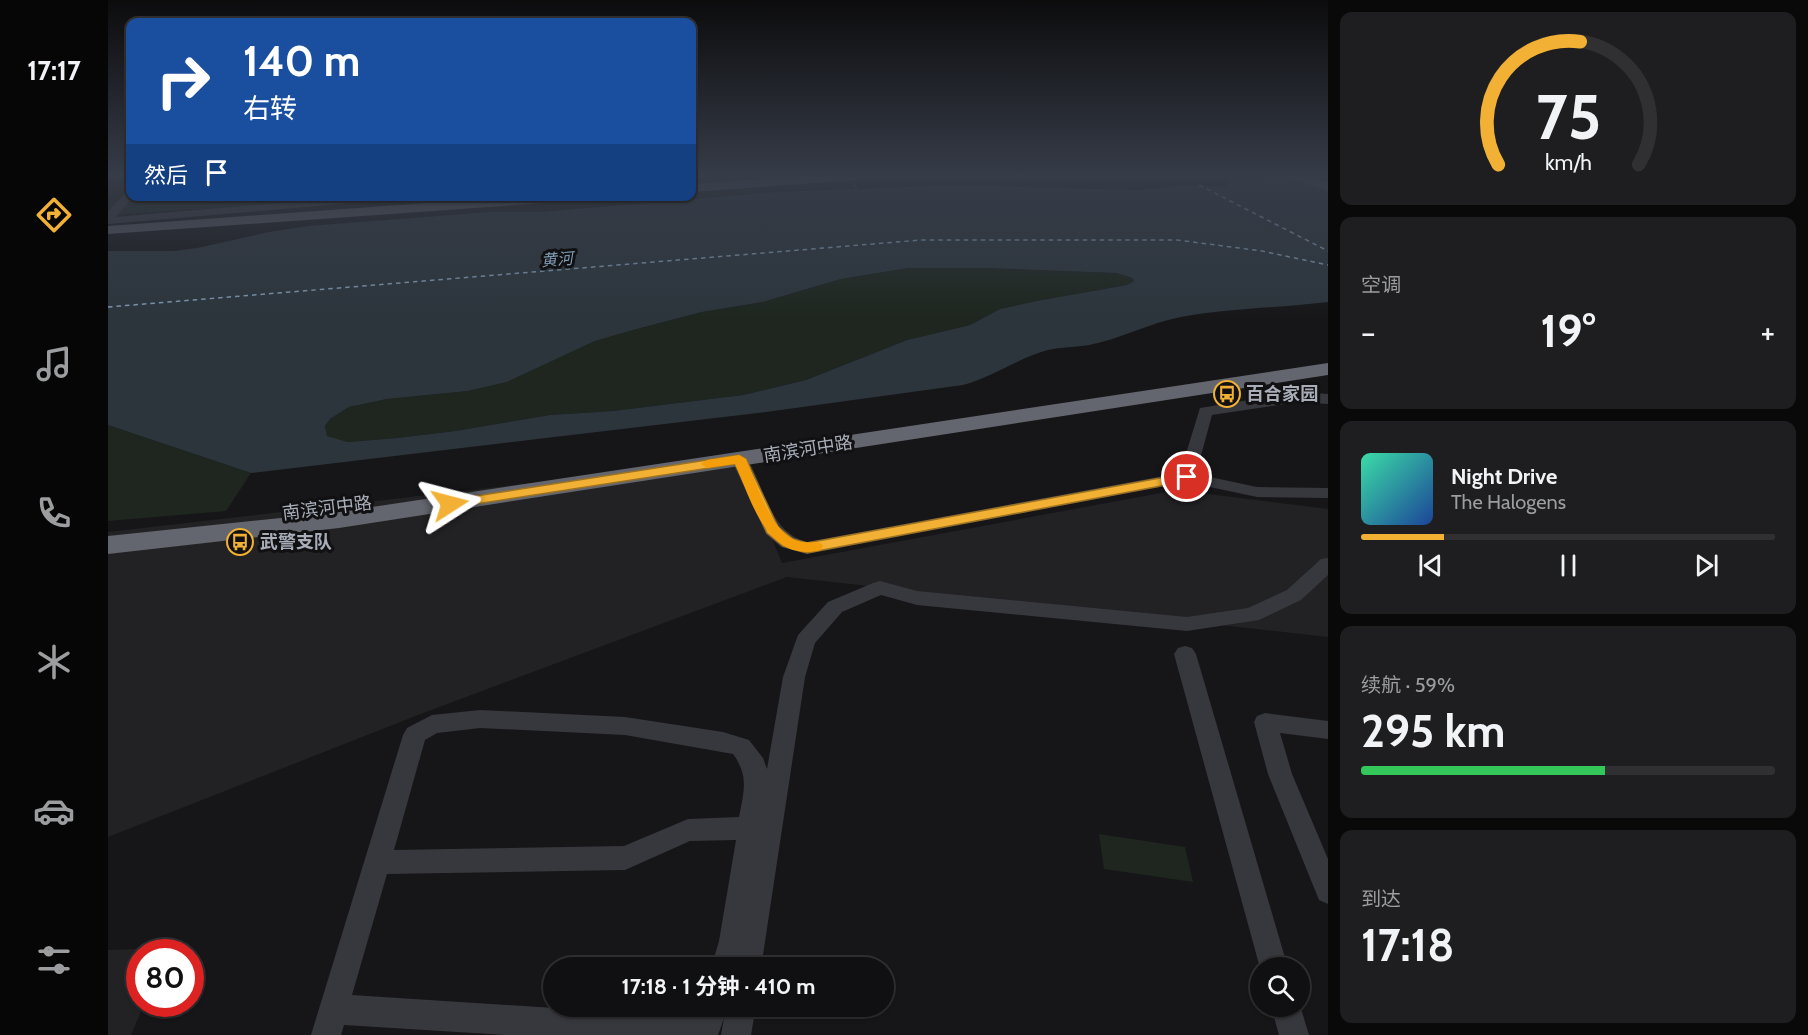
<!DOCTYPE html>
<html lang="zh">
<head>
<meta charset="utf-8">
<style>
	body { margin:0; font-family:Cabin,"Noto Sans SC",sans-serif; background:#1e1e20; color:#f1f3f6; height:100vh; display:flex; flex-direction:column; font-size:22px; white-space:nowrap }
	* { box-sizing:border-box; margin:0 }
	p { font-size:20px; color:#9c9d9f }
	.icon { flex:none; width:33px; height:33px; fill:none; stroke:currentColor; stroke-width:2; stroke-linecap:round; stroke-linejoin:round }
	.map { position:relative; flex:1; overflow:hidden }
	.drawer { display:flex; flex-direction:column; gap:12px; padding:12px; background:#09090a; width:480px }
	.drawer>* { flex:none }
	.guide { position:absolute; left:18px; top:18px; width:570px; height:183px; border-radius:12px; box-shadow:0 2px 4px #0004,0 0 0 2px #303032; background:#1a4fa0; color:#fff; overflow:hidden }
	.tools { position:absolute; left:1142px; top:957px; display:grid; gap:12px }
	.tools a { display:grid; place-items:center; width:60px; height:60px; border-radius:50%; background:#101012; box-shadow:0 2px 4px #0004,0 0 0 2px #303032; font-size:30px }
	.speed { position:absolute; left:18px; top:939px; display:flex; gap:12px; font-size:30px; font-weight:700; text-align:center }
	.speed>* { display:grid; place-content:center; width:78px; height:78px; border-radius:50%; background:#101012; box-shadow:0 2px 4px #0004,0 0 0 2px #303032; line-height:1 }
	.speed .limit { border:9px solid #d22; background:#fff; color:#111 }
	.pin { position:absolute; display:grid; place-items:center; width:51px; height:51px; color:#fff; margin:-26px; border:3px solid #fff; border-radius:50%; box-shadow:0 2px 6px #0007 }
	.me { position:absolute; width:66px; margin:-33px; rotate:81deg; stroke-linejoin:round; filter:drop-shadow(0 0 4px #0008) }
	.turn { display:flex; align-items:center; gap:21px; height:126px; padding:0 18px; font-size:27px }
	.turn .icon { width:78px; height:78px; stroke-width:2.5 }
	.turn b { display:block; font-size:42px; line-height:51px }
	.then { display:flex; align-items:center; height:57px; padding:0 18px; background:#0003; gap:12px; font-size:22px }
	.big { font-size:45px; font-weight:700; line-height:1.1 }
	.drawer .card { flex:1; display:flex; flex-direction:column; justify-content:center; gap:9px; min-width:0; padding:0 21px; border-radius:12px; background:#1e1e20 }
	.drawer .dial { align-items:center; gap:0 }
	.dial svg { height:156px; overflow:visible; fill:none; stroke:#303032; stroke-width:7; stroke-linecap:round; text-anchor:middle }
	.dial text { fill:#f1f3f6; stroke:none }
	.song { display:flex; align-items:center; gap:18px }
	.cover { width:72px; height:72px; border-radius:9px; background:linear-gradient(135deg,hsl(160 70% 55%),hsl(220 70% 35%)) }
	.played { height:6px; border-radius:3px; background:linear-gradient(90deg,#f2b134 20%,#303032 20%) }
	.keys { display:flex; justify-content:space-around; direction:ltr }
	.heat { display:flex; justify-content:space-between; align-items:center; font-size:33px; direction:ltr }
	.charge { height:9px; border-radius:4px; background:linear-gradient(90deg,#34c759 59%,#303032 0) }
	.trip { position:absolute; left:435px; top:957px; width:351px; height:60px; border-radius:30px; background:#101012; box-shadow:0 2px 4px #0004,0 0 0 2px #303032; font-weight:700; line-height:60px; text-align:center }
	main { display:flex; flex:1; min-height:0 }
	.tabs { display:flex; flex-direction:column; width:108px; justify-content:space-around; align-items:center; background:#060607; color:#9c9d9f }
	.tabs .icon { width:42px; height:42px }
	.tabs .selected { color:#f2b134 }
	.tabs b { font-size:27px; color:#f1f3f6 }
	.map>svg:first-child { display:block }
	.built { fill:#222225 }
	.green { fill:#1e261f }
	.water { fill:#2c353c; fill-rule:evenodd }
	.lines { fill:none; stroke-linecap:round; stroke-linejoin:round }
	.stream { stroke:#2c353c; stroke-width:3 }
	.ferry { stroke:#7f9bb3; stroke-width:1.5; stroke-dasharray:4.5 4; stroke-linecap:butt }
	.minor { fill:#37383d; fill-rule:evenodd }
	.major { fill:#53555c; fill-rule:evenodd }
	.highway { fill:#63666e; fill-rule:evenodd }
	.route { fill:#f2b134; stroke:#9d7322; stroke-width:1.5 }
	.slow { fill:#f59e0b }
	.labels { text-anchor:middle; stroke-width:6; stroke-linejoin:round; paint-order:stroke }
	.far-water-label { font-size:16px; font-style:italic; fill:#7f9bb3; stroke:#111113 }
	.poi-label { font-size:18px; font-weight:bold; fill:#a8adb8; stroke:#111113; text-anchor:start }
	.street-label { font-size:18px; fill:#a8adb8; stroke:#111113 }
</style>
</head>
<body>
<main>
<nav class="tabs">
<b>17:17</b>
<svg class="icon selected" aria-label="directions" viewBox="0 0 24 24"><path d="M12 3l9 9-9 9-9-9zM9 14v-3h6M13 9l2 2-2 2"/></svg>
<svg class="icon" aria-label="music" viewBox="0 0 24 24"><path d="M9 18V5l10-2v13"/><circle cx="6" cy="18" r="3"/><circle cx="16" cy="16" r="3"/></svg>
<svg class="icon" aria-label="phone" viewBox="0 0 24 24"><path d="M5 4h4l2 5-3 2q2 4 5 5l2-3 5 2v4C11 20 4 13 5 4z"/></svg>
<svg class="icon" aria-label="climate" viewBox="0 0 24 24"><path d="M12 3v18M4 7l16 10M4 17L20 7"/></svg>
<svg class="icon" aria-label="car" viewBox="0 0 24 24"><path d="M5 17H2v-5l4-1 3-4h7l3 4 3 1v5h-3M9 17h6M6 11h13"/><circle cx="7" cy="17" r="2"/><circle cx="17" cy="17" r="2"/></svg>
<svg class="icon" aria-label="filters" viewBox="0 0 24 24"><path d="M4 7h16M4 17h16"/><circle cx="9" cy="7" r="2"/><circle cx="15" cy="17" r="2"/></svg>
</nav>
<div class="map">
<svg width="1220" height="1035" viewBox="0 0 1220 1035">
	<rect width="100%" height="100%" fill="#161618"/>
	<g class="built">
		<path d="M 631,459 L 674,563 L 1069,490 L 1220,509 L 1220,637 L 679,577 L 310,715 L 0,837 L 0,532 Z"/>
		<path d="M 60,948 L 58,952 L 32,952 L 32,1004 L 36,1004 L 23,1035 L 0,1035 L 0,950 Z"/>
	</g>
	<g class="green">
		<path d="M 75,196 L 257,197 L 0,215 L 0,202 Z"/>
		<path d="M 801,268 L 876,268 L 1008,273 L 1024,278 L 1026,281 L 1019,285 L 928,301 L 892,309 L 862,325 L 799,340 L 698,380 L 635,395 L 505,411 L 442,415 L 347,431 L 289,438 L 240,442 L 219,436 L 217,426 L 222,419 L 241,407 L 279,399 L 360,391 L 399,382 L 487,341 L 529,329 L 594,312 L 655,302 L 733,279 Z"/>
		<path d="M 0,425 L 143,473 L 118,511 L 0,521 Z"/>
		<path d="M 991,834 L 1077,847 L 1085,882 L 996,869 Z"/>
	</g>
	<path class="water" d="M 1177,174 L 1220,174 L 1220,302 C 1171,308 1122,308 1073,317 C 1041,323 1013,339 981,345 C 968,347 953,347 940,350 C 910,358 885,377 855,385 L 658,412 L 143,473 L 0,425 L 0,251 L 65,251 L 89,248 L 161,232 L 200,226 L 382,212 L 434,212 L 669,192 L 849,185 L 1030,190 L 1082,185 L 1113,187 L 1126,181 ZM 801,268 L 876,268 L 1008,273 L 1024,278 L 1026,281 L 1019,285 L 928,301 L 892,309 L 862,325 L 799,340 L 698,380 L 635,395 L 505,411 L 442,415 L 347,431 L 289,438 L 240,442 L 219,436 L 217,426 L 222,419 L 241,407 L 279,399 L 360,391 L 399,382 L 487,341 L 529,329 L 594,312 L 655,302 L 733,279 Z"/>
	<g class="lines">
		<path class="stream" d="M 746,185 L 753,195"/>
		<g class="ferry">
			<path d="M 1091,185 L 1220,251"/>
			<path d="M 0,307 L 813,240 L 1069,240 L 1154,251 L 1220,265"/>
		</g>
		<g class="minor">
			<path d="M 584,174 L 609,174 L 604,177 L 584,178 Z"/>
			<path d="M 22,191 L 22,196 L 25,196 L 8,217 L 248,196 L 296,196 L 291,199 L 0,224 L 0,212 L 18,192 Z"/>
			<path d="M 1191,392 L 1220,394 L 1220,404 L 1191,402 L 1104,415 L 1088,474 L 1149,487 L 1220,488 L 1220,498 L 1149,497 L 1078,482 L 699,554 L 673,547 L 658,534 L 623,459 L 631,454 L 637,455 C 657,485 660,532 699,542 L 1072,473 L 1092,408 Z"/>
			<path d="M 1220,558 L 1220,575 L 1193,600 L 1151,620 L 1079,631 L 809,605 L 773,595 L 734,612 L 707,643 L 697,677 L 653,968 L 603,968 L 611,941 L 628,840 L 582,841 L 517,870 L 279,874 L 244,995 L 569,1016 L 588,1012 L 590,1006 L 648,1006 L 643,1035 L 613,1035 L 616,1018 L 610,1035 L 398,1035 L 236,1025 L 233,1035 L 203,1035 L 295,735 L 299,728 L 324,715 L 372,710 L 517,717 L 615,732 L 641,740 L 655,758 L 659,769 L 675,677 L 690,635 L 720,602 L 765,583 L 772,581 L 809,591 L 1079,617 L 1140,608 L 1179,590 L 1213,559 ZM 372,728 L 517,735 L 625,754 C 641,776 636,791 631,817 L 580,819 L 516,846 L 286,850 L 317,740 L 329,733 Z"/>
			<path d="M 1077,646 L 1084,648 L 1088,654 L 1180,968 L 1152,968 L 1066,654 L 1070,648 Z"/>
			<path d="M 1157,713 L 1220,721 L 1220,739 L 1172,733 L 1184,774 L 1220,859 L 1220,904 L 1211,900 L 1160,774 L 1146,722 L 1149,716 Z"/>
			<path d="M 1191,1002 L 1201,1035 L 1171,1035 L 1163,1006 L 1191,1006 Z"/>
		</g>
		<g class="major">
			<path d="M 723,174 L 778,174 L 772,178 L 584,192 L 584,184 Z"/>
			<path d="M 1176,174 L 1194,174 L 1220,183 L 1220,191 L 1178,177 Z"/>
			<path d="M 416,196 L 485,196 L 479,200 L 0,234 L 0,226 Z"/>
		</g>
		<path class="highway" d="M 1220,363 L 1220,375 L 231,528 L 0,554 L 0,536 L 231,512 Z"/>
	</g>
	<linearGradient id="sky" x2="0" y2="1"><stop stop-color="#0c0c0d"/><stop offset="0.55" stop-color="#363c48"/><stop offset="1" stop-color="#363c48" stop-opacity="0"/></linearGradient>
	<rect width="1220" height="319" fill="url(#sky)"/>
	<path class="route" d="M 631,455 L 638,459 L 670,527 L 685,539 L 699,543 L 1079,473 L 1086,477 L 1079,481 L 699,553 L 675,546 L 659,533 L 627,464 L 342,508 L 335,504 L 342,500 Z"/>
	<path class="slow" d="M 631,455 L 638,459 C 648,482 662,528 685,539 C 695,544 704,541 713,543 L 715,546 L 713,550 C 659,564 644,501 627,464 L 599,468 L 593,464 L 599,460 Z"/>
	<defs>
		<symbol id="bus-ring" viewBox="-11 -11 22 22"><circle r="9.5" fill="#111113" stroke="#f2b134" stroke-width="1.5"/><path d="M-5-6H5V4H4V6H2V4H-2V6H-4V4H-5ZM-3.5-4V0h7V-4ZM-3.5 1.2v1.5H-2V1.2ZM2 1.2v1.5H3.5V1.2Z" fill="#f2b134"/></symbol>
	</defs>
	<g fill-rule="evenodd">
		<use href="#bus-ring" x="1104" y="379" width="30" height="30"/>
		<use href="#bus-ring" x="117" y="527" width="30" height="30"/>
	</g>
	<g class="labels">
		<g class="far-water-label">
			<text transform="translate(449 259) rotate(-5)" y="6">黄河</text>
		</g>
		<g class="poi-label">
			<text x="1138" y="400">百合家园</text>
			<text x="152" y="548">武警支队</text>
		</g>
		<g class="street-label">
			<text transform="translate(700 449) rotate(-9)" y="6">南滨河中路</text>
			<text transform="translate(219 508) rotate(-7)" y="6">南滨河中路</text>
		</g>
	</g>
</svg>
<div class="tools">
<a><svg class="icon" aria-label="search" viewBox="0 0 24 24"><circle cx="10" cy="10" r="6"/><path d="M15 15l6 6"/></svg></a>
</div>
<div class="speed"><div class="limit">80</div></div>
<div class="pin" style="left:1079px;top:477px;background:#d93025"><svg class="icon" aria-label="arrive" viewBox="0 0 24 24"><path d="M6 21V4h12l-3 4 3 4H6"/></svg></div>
<svg class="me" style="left:342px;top:504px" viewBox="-20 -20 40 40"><path d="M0-17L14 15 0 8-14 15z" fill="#f2b134" stroke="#fff" stroke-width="4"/></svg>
<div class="trip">17:18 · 1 分钟 · 410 m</div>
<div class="guide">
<div class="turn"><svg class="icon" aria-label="right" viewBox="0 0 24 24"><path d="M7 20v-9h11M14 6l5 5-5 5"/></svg><div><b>140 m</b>右转</div></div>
<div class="then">然后<svg class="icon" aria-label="arrive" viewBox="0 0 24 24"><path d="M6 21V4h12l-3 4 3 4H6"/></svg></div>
</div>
</div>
<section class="drawer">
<div class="card dial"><svg viewBox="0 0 100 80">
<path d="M14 69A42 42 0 1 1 86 69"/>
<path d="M14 69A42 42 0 0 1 56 6" stroke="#f2b134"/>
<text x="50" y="56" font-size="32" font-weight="700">75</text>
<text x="50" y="72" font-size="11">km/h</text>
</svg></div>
<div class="card"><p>空调</p>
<div class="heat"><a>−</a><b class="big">19°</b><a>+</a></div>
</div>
<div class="card">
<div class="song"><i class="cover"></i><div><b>Night Drive</b><p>The Halogens</p></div></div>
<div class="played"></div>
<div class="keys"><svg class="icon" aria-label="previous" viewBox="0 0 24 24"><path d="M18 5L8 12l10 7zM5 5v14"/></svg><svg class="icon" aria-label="pause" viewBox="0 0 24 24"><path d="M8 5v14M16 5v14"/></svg><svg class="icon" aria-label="next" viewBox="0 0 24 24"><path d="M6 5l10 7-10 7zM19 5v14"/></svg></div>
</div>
<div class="card"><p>续航 · 59%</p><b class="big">295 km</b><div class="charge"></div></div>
<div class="card"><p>到达</p><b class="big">17:18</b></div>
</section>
</main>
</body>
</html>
